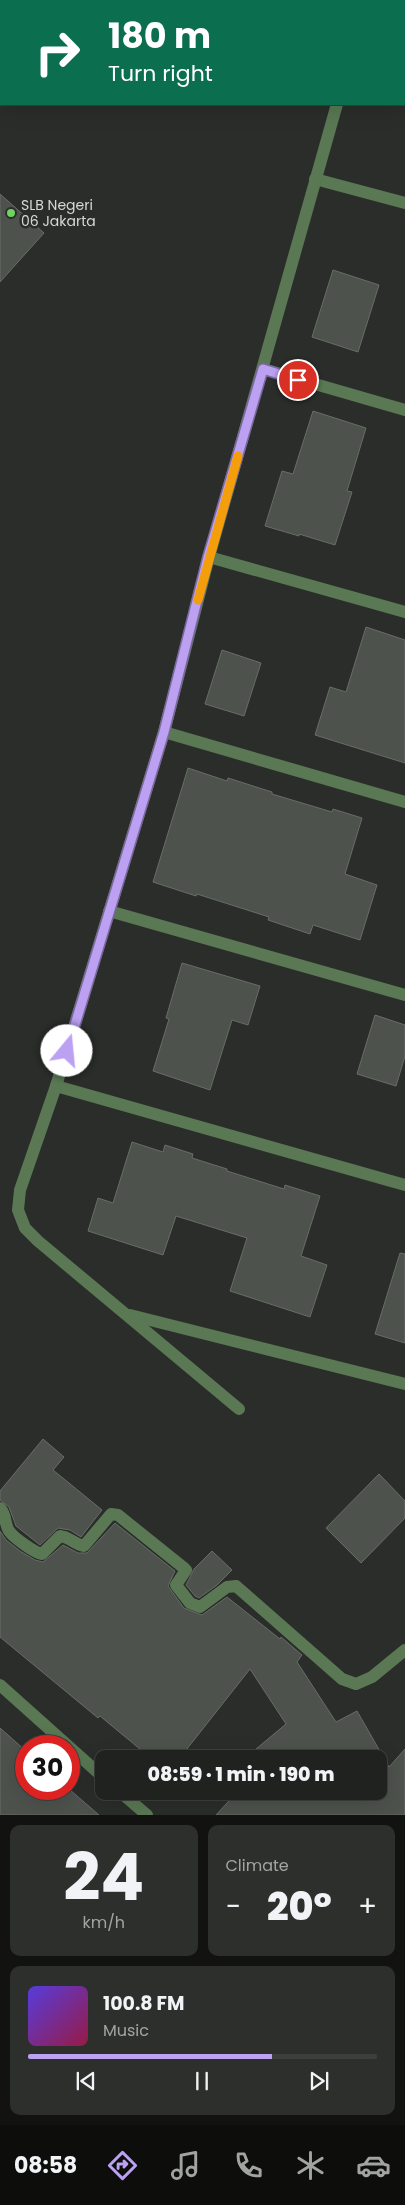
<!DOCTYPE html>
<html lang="en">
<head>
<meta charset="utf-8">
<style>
	body { margin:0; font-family:Poppins,sans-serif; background:#2d2f2c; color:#f1f3f6; height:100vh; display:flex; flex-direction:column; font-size:19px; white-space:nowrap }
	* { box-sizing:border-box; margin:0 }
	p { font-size:16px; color:#a2a4a4 }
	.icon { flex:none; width:28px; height:28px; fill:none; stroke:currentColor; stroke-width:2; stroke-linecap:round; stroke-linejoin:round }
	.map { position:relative; height:1815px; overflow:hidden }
	.drawer { display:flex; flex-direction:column; gap:10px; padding:10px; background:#121311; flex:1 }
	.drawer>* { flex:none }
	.banner { position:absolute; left:0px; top:0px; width:405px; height:105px; box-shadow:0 5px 20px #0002,0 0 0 1px #3d3f3d; background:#0b6e4f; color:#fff; overflow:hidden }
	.speed { position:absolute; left:15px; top:1735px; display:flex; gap:10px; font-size:25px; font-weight:700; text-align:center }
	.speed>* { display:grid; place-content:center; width:65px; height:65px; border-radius:50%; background:#20221f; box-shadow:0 5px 20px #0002,0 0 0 1px #3d3f3d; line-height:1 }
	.speed .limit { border:8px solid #d22; background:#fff; color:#111 }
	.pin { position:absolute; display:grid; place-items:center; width:42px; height:42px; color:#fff; margin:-21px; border:2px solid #fff; border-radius:50%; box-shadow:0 1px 5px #0007 }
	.me { position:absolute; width:55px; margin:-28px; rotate:17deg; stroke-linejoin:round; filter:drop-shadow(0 0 4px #0008) }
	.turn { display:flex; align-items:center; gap:18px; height:105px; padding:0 25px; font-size:22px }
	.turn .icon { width:65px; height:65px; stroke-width:2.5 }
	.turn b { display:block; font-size:35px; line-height:42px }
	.big { font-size:38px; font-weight:800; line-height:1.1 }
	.drawer .tile { flex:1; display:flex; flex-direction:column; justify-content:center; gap:8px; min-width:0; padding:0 18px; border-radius:10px; background:#2d2f2c }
	.drawer .dial { align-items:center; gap:0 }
	.dial b { font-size:65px; line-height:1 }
	.song { display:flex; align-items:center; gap:15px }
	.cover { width:60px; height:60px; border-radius:8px; background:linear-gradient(135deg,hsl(250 70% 55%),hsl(340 70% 35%)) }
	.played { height:5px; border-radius:2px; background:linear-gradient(90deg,#bca0f2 70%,#3d3f3d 70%) }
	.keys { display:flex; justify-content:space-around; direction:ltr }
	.heat { display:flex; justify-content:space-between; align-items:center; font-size:28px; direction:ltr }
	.drawer .tiles { flex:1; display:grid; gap:10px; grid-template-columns:1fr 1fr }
	.tile:last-child { grid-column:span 2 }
	.trip { position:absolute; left:95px; top:1750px; width:292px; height:50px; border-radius:10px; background:#20221f; box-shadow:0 5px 20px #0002,0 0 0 1px #3d3f3d; font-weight:800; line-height:50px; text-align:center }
	.tab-bar { display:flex; height:80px; justify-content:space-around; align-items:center; background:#0d0e0c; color:#a2a4a4 }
	.tab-bar .icon { width:35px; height:35px }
	.tab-bar .on { color:#bca0f2 }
	.tab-bar b { font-size:22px; color:#f1f3f6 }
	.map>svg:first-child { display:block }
	.building { fill:#4e524d; stroke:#686d67 }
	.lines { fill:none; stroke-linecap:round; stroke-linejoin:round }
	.minor { stroke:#597853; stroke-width:12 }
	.route-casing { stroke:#7a689d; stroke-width:12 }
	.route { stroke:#bca0f2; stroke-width:9 }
	.slow { stroke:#f59e0b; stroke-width:9 }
	.poi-dot { fill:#70d35f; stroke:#2a2d29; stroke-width:2 }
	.labels { text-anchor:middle; stroke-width:5; stroke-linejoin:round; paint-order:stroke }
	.poi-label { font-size:14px; fill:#d6d8d5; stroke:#2a2d29; text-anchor:start }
</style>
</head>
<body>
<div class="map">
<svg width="405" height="1815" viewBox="0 0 405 1815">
	<rect width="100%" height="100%" fill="#2a2d29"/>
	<g class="building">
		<path d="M 0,194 L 44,233 L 0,282 Z"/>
		<path d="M 333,270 L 379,285 L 358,352 L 312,337 Z"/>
		<path d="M 313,411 L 366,428 L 347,491 L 352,492 L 335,545 L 299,534 L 299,536 L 265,526 L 282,471 L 293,474 Z"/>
		<path d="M 366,627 L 405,640 L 405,763 L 315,735 L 330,687 L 346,692 Z"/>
		<path d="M 222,650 L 261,663 L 244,716 L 205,704 Z"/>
		<path d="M 188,768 L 227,781 L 228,778 L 272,792 L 272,794 L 332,812 L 333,809 L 362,818 L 345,874 L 377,885 L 360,940 L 313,925 L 310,934 L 268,920 L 269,917 L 197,894 L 196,896 L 153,882 Z"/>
		<path d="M 182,963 L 260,986 L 248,1025 L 232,1020 L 210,1090 L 153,1071 L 169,1019 L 166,1018 Z"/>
		<path d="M 375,1015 L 405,1025 L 405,1056 L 396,1086 L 357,1074 Z"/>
		<path d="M 132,1142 L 163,1152 L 165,1145 L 193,1154 L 192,1158 L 227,1169 L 227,1171 L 284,1189 L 285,1185 L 320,1196 L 301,1256 L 327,1265 L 310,1317 L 230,1291 L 247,1238 L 176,1216 L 163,1255 L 88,1231 L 98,1198 L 113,1203 Z"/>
		<path d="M 400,1253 L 405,1254 L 405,1343 L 375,1334 Z"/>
		<path d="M 43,1439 L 64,1457 L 53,1470 L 102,1510 L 81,1537 L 70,1530 L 58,1528 L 40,1545 L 16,1526 L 9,1507 L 0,1500 L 0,1491 Z"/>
		<path d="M 379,1474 L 405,1501 L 405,1518 L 361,1563 L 326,1528 Z"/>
		<path d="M 115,1523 L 175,1571 L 168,1586 L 184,1608 L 202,1615 L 227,1597 L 280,1639 L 281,1637 L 302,1655 L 297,1662 L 336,1722 L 357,1711 L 389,1767 L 405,1749 L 405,1815 L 216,1815 L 238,1791 L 379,1791 L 379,1759 L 264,1759 L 256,1749 L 286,1724 L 250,1669 L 179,1759 L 152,1759 L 100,1716 L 98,1718 L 0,1637 L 0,1531 L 6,1540 L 20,1551 L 35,1560 L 43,1562 L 63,1545 L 78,1553 L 87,1553 Z"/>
		<path d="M 212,1551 L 232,1570 L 217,1585 L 199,1598 L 195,1596 L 186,1585 L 194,1569 Z"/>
		<path d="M 0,1728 L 26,1751 L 26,1789 L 69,1789 L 99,1815 L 0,1815 Z"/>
	</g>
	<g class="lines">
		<g class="minor">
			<path d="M 368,1 L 368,0"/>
			<path d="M 404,13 L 405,13"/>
			<path d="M 315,179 L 405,203"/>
			<path d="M 263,369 L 405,410"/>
			<path d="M 209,557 L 405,612"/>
			<path d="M 164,732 L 405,802"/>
			<path d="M 109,911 L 405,995"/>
			<path d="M 56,1086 L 405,1185"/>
			<path d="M 130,1315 L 405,1384"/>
			<path d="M 239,1409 L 38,1241 L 25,1228 L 18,1210 L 20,1190 L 56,1086 L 164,732 L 209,557 L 337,104"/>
			<path d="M 0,1508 C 7,1515 4,1523 9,1531 C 14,1538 35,1553 42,1554 L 60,1536 C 70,1537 75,1545 84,1546 L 111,1514 L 118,1515 L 184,1568 L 186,1570 L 176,1585 L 190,1603 L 200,1607 L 227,1587 L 236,1586 L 342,1679 L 356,1684 L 372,1677 L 405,1650"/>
			<path d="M 0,1685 L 104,1778"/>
			<path d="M 119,1791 L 147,1815"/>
		</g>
	</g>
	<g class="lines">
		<defs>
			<path id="route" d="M 67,1051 L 164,732 L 208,557 L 263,369 L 298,380"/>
		</defs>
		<use href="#route" class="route-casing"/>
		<use href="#route" class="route"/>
		<path class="slow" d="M 198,600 L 238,456"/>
	</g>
	<circle class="poi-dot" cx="11" cy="213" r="5"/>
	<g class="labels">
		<g class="poi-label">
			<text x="21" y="210">SLB Negeri<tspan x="21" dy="16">06 Jakarta</tspan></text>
		</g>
	</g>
</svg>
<div class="speed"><div class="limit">30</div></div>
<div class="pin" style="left:298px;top:380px;background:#d93025"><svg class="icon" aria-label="arrive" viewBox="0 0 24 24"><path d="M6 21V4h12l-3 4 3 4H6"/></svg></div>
<svg class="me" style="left:67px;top:1051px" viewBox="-20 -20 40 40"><circle r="19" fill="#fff"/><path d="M0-13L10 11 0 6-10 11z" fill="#bca0f2"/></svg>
<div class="trip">08:59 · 1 min · 190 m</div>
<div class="banner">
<div class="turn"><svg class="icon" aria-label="right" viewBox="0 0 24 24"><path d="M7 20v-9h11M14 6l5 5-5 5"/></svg><div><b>180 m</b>Turn right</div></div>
</div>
</div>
<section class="drawer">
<div class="tiles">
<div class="tile dial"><b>24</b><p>km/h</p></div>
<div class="tile"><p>Climate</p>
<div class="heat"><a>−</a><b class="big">20°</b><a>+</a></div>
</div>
<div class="tile">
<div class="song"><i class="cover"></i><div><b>100.8 FM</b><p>Music</p></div></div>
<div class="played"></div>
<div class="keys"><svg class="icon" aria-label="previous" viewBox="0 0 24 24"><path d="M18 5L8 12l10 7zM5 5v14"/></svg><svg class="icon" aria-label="pause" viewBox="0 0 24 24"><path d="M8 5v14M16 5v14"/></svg><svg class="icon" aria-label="next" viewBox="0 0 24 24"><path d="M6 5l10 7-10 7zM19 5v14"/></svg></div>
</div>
</div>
</section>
<nav class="tab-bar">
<b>08:58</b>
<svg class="icon on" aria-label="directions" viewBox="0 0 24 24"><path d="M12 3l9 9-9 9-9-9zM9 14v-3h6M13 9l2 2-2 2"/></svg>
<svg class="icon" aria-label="music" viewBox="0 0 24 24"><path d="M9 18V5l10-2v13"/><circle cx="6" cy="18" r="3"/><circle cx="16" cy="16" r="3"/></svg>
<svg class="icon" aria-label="phone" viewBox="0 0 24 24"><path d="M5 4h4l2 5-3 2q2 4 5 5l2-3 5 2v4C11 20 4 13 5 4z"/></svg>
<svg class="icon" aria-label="climate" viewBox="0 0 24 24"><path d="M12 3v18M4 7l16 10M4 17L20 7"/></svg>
<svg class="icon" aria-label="car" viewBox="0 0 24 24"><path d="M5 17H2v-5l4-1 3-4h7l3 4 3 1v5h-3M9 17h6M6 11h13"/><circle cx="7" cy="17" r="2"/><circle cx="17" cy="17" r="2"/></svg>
</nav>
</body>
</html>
